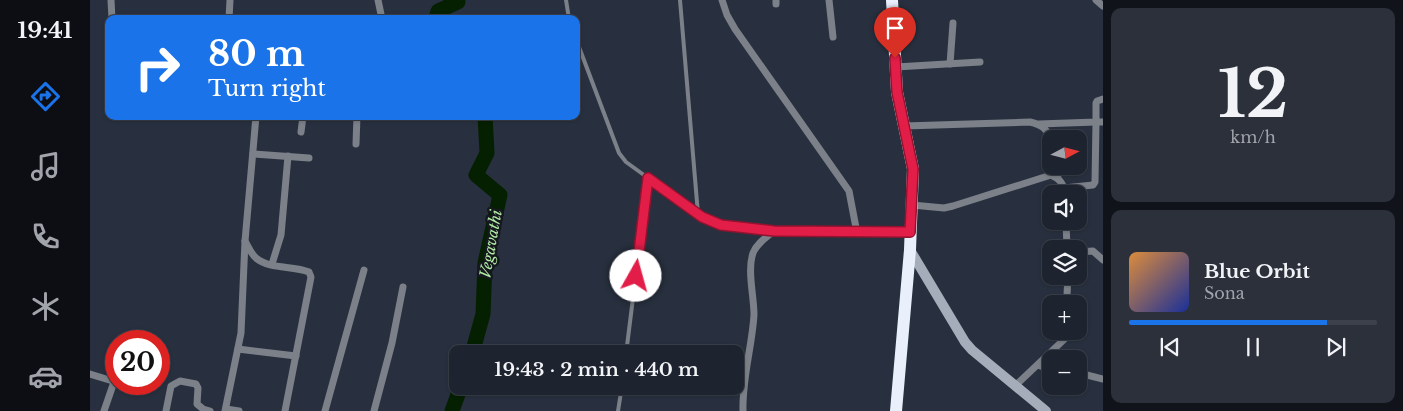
<!DOCTYPE html>
<html lang="en">
<head>
<meta charset="utf-8">
<style>
	body { margin:0; font-family:"Libre Baskerville",serif; background:#2b303b; color:#f1f3f6; height:100vh; display:flex; flex-direction:column; font-size:19px; white-space:nowrap }
	* { box-sizing:border-box; margin:0 }
	p { font-size:16px; color:#a1a4aa }
	.icon { flex:none; width:28px; height:28px; fill:none; stroke:currentColor; stroke-width:2; stroke-linecap:round; stroke-linejoin:round }
	.map { position:relative; flex:1; overflow:hidden }
	.drawer { display:flex; flex-direction:column; gap:8px; padding:8px; background:#10141a; width:300px }
	.drawer>* { flex:none }
	.banner { position:absolute; left:15px; top:15px; width:475px; height:105px; border-radius:10px; box-shadow:0 1px 4px #0004,0 0 0 1px #3c414b; background:#1a73e8; color:#fff; overflow:hidden }
	.needle { width:32px; rotate:83deg }
	.buttons { position:absolute; left:952px; top:130px; display:grid; gap:10px }
	.buttons a { display:grid; place-items:center; width:45px; height:45px; border-radius:10px; background:#1e242f; box-shadow:0 1px 4px #0004,0 0 0 1px #3c414b; font-size:25px }
	.speed { position:absolute; left:15px; top:330px; display:flex; gap:10px; font-size:25px; font-weight:700; text-align:center }
	.speed>* { display:grid; place-content:center; width:65px; height:65px; border-radius:50%; background:#1e242f; box-shadow:0 1px 4px #0004,0 0 0 1px #3c414b; line-height:1 }
	.speed .limit { border:8px solid #d22; background:#fff; color:#111 }
	.pin { position:absolute; display:grid; place-items:center; width:42px; height:42px; color:#fff; margin:-51px -21px; border-radius:50% 50% 50% 0; rotate:-45deg; box-shadow:0 0 5px #0007 }
	.pin .icon { rotate:45deg }
	.me { position:absolute; width:55px; margin:-28px; rotate:7deg; stroke-linejoin:round; filter:drop-shadow(0 0 4px #0008) }
	.turn { display:flex; align-items:center; gap:18px; height:105px; padding:0 20px; font-size:22px }
	.turn .icon { width:65px; height:65px; stroke-width:2.5 }
	.turn b { display:block; font-size:35px; line-height:42px }
	.drawer .widget { flex:1; display:flex; flex-direction:column; justify-content:center; gap:8px; min-width:0; padding:0 18px; border-radius:10px; background:#2b303b }
	.drawer .dial { align-items:center; gap:0 }
	.dial b { font-size:65px; line-height:1 }
	.song { display:flex; align-items:center; gap:15px }
	.cover { width:60px; height:60px; border-radius:8px; background:linear-gradient(135deg,hsl(30 70% 55%),hsl(230 70% 35%)) }
	.played { height:5px; border-radius:2px; background:linear-gradient(90deg,#1a73e8 80%,#3c414b 80%) }
	.keys { display:flex; justify-content:space-around; direction:ltr }
	.trip { position:absolute; left:359px; top:345px; width:295px; height:50px; border-radius:10px; background:#1e242f; box-shadow:0 1px 4px #0004,0 0 0 1px #3c414b; font-weight:600; line-height:50px; text-align:center }
	main { display:flex; flex:1; min-height:0 }
	.menu { display:flex; flex-direction:column; width:90px; justify-content:space-around; align-items:center; background:#0c0e13; color:#a1a4aa }
	.menu .icon { width:35px; height:35px }
	.menu .active { color:#1a73e8 }
	.menu b { font-size:22px; color:#f1f3f6 }
	.map>svg:first-child { display:block }
	.lines { fill:none; stroke-linecap:round; stroke-linejoin:round }
	.river { stroke:#052001; stroke-width:15 }
	.lane { stroke:#7c8088; stroke-width:4 }
	.street { stroke:#7c8088; stroke-width:7 }
	.secondary { stroke:#a6adba; stroke-width:10 }
	.highway { stroke:#e9f0fc; stroke-width:12 }
	.route-casing { stroke:#92132f; stroke-width:12 }
	.route { stroke:#e11d48; stroke-width:9 }
	.labels { text-anchor:middle; stroke-width:5; stroke-linejoin:round; paint-order:stroke }
	.water-label { font-size:15px; font-style:italic; fill:#b3eca4; stroke:#15181f }
</style>
</head>
<body>
<main>
<nav class="menu">
<b>19:41</b>
<svg class="icon active" aria-label="directions" viewBox="0 0 24 24"><path d="M12 3l9 9-9 9-9-9zM9 14v-3h6M13 9l2 2-2 2"/></svg>
<svg class="icon" aria-label="music" viewBox="0 0 24 24"><path d="M9 18V5l10-2v13"/><circle cx="6" cy="18" r="3"/><circle cx="16" cy="16" r="3"/></svg>
<svg class="icon" aria-label="phone" viewBox="0 0 24 24"><path d="M5 4h4l2 5-3 2q2 4 5 5l2-3 5 2v4C11 20 4 13 5 4z"/></svg>
<svg class="icon" aria-label="climate" viewBox="0 0 24 24"><path d="M12 3v18M4 7l16 10M4 17L20 7"/></svg>
<svg class="icon" aria-label="car" viewBox="0 0 24 24"><path d="M5 17H2v-5l4-1 3-4h7l3 4 3 1v5h-3M9 17h6M6 11h13"/><circle cx="7" cy="17" r="2"/><circle cx="17" cy="17" r="2"/></svg>
</nav>
<div class="map">
<svg width="1013" height="411" viewBox="0 0 1013 411">
	<rect width="100%" height="100%" fill="#28303f"/>
	<g class="lines">
		<g class="river">
			<path d="M 346,19 L 348,11 L 368,2 L 367,0"/>
			<path d="M 382,354 L 393,314 L 395,263 L 410,195 L 386,175 L 397,153 L 395,116"/>
			<path d="M 362,411 L 371,386"/>
		</g>
		<g class="lane">
			<path d="M 476,0 L 479,19"/>
			<path d="M 590,0 L 608,214"/>
			<path d="M 486,39 L 529,153 L 536,162 L 612,217 C 634,228 659,228 683,230"/>
			<path d="M 536,354 L 558,178"/>
			<path d="M 528,411 L 532,386"/>
		</g>
		<g class="street">
			<path d="M 21,0 L 22,19"/>
			<path d="M 288,0 L 292,19"/>
			<path d="M 632,0 L 637,15 L 645,29 L 759,191 L 767,233"/>
			<path d="M 686,0 L 686,4"/>
			<path d="M 739,0 L 743,37"/>
			<path d="M 1006,0 L 1013,6"/>
			<path d="M 139,19 L 140,0"/>
			<path d="M 860,64 L 863,23"/>
			<path d="M 806,67 L 890,62"/>
			<path d="M 949,124 L 1006,122 L 1006,103 L 1007,101 L 1013,99"/>
			<path d="M 814,126 L 940,122 C 952,125 956,128 961,139"/>
			<path d="M 211,132 L 213,116"/>
			<path d="M 266,144 L 267,116"/>
			<path d="M 163,154 L 219,158"/>
			<path d="M 966,166 L 968,178"/>
			<path d="M 974,188 L 1003,185 L 1005,182 L 1006,122 L 1013,122"/>
			<path d="M 822,205 L 854,208 L 863,206 L 961,175 C 970,179 974,184 975,194"/>
			<path d="M 976,221 L 977,249"/>
			<path d="M 155,241 C 158,246 161,254 166,258 C 180,270 203,265 219,272 L 221,277 L 195,411"/>
			<path d="M 989,252 L 1003,251 L 1013,260"/>
			<path d="M 182,264 L 191,235 L 198,156"/>
			<path d="M 978,276 L 977,295 L 978,304"/>
			<path d="M 148,349 L 206,356"/>
			<path d="M 948,365 L 961,370"/>
			<path d="M 989,373 L 1013,379"/>
			<path d="M 0,374 L 26,382"/>
			<path d="M 36,384 L 49,386"/>
			<path d="M 926,385 L 983,331"/>
			<path d="M 136,409 L 149,411"/>
			<path d="M 14,411 L 24,382"/>
			<path d="M 76,411 L 81,386 L 90,381 L 106,384 L 108,388 L 107,404 L 113,409 L 120,411"/>
			<path d="M 135,411 L 151,333 L 155,241 L 166,116"/>
			<path d="M 235,411 L 274,270"/>
			<path d="M 284,411 L 302,343 L 313,287"/>
			<path d="M 653,411 C 652,378 662,347 664,315 C 664,296 657,271 663,253 C 667,243 677,237 684,231 L 821,232"/>
		</g>
		<path class="secondary" d="M 820,250 L 875,342 L 882,350 L 956,411"/>
		<path class="highway" d="M 802,0 L 807,92 L 823,169 L 820,250 L 806,411"/>
	</g>
	<g class="lines">
		<defs>
			<path id="route" d="M 546,276 L 558,178 L 612,217 L 631,225 L 684,231 L 820,232 L 823,169 L 807,92 L 805,58"/>
		</defs>
		<use href="#route" class="route-casing"/>
		<use href="#route" class="route"/>
	</g>
	<g class="labels">
		<g class="water-label">
			<text transform="translate(401 244) rotate(-80)" y="5">Vegavathi</text>
		</g>
	</g>
</svg>
<div class="buttons">
<a><svg class="needle" viewBox="-14 -14 28 28"><path d="M0-13l5 13h-10z" fill="#e53935"/><path d="M0 13l5-13h-10z" fill="#a1a4aa"/></svg></a>
<a><svg class="icon" aria-label="sound" viewBox="0 0 24 24"><path d="M4 9h4l5-4v14l-5-4H4zM17 9q2 3 0 6"/></svg></a>
<a><svg class="icon" aria-label="layers" viewBox="0 0 24 24"><path d="M12 4l9 5-9 5-9-5zM3 14l9 5 9-5"/></svg></a>
<a>+</a>
<a>−</a>
</div>
<div class="speed"><div class="limit">20</div></div>
<div class="pin" style="left:805px;top:58px;background:#d93025"><svg class="icon" aria-label="arrive" viewBox="0 0 24 24"><path d="M6 21V4h12l-3 4 3 4H6"/></svg></div>
<svg class="me" style="left:546px;top:276px" viewBox="-20 -20 40 40"><circle r="19" fill="#fff"/><path d="M0-13L10 11 0 6-10 11z" fill="#e11d48"/></svg>
<div class="trip">19:43 · 2 min · 440 m</div>
<div class="banner">
<div class="turn"><svg class="icon" aria-label="right" viewBox="0 0 24 24"><path d="M7 20v-9h11M14 6l5 5-5 5"/></svg><div><b>80 m</b>Turn right</div></div>
</div>
</div>
<section class="drawer">
<div class="widget dial"><b>12</b><p>km/h</p></div>
<div class="widget">
<div class="song"><i class="cover"></i><div><b>Blue Orbit</b><p>Sona</p></div></div>
<div class="played"></div>
<div class="keys"><svg class="icon" aria-label="previous" viewBox="0 0 24 24"><path d="M18 5L8 12l10 7zM5 5v14"/></svg><svg class="icon" aria-label="pause" viewBox="0 0 24 24"><path d="M8 5v14M16 5v14"/></svg><svg class="icon" aria-label="next" viewBox="0 0 24 24"><path d="M6 5l10 7-10 7zM19 5v14"/></svg></div>
</div>
</section>
</main>
</body>
</html>
